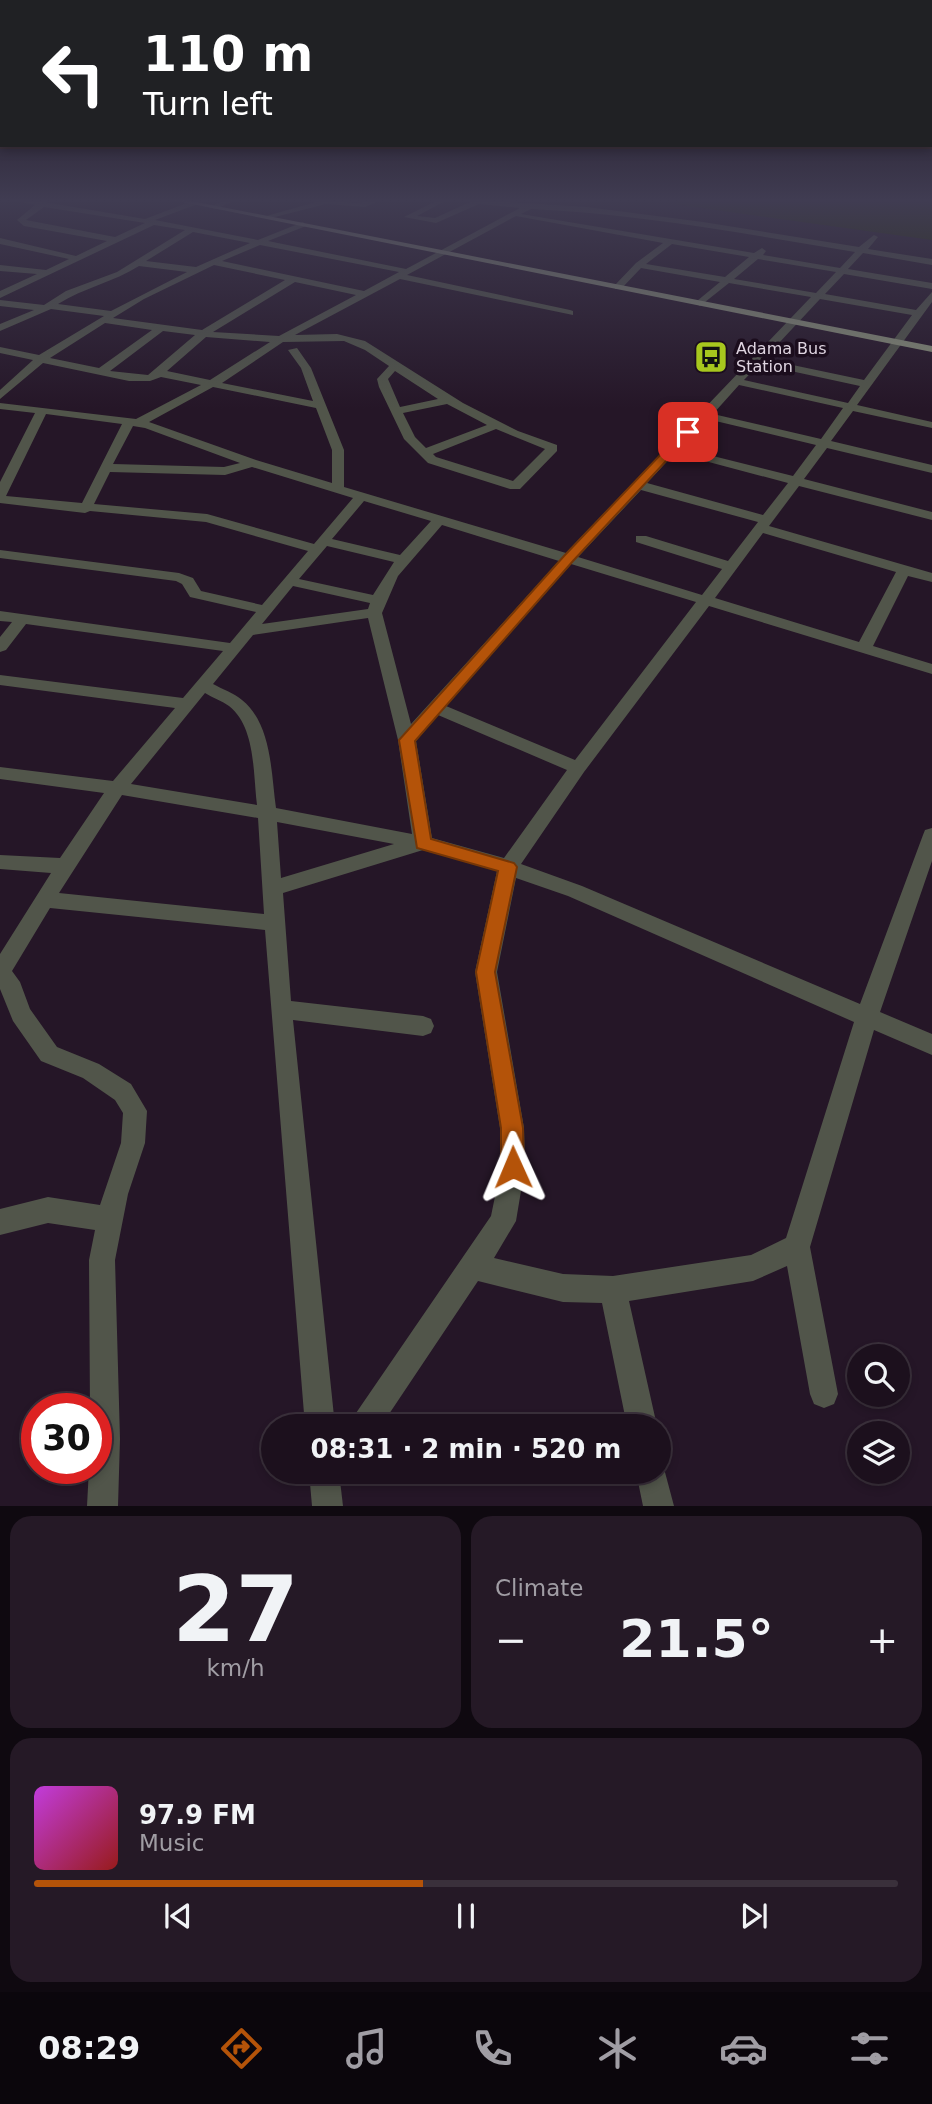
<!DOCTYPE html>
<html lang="en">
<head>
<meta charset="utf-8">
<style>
	body { margin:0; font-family:"DejaVu Sans",sans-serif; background:#251926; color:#f1f3f6; height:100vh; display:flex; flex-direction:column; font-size:26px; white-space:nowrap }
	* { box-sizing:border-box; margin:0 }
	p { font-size:23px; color:#a09da4 }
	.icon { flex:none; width:38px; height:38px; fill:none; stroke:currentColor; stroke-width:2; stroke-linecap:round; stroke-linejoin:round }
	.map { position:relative; height:1506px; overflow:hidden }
	.side { display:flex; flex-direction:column; gap:10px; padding:10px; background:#0f0910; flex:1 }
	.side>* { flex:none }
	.banner { position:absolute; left:0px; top:0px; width:933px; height:147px; box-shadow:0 4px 10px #0003,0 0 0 2px #3a303b; background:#202124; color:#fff; overflow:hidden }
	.fabs { position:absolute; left:847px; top:1344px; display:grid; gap:14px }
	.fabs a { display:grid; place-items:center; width:63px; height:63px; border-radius:50%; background:#1c101d; box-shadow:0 4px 10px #0003,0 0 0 2px #3a303b; font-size:35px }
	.speed { position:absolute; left:21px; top:1393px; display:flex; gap:14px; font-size:35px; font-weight:700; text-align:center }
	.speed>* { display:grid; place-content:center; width:91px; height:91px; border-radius:50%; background:#1c101d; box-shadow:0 4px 10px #0003,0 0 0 2px #3a303b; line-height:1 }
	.speed .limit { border:10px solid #d22; background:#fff; color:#111 }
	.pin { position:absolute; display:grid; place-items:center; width:60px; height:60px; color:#fff; margin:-30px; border-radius:14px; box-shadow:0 4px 10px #0006 }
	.me { position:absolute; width:77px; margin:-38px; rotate:359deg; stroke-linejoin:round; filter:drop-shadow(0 0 5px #0008) }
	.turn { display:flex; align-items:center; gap:24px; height:147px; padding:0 28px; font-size:32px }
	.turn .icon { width:91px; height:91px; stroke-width:2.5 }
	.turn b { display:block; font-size:49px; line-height:60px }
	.big { font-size:52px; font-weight:600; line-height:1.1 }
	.side .widget { flex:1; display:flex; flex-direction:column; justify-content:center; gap:10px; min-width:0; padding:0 24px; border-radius:21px; background:#251926 }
	.side .dial { align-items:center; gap:0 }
	.dial b { font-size:91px; line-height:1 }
	.song { display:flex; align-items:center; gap:21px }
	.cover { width:84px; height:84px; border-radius:10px; background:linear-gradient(135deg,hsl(290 70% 55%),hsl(0 70% 35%)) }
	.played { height:7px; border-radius:4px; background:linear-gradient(90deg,#b45309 45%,#3a303b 45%) }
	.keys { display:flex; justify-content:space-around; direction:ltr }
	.heat { display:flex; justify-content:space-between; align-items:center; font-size:38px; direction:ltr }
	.side .tiles { flex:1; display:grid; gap:10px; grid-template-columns:1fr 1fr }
	.widget:last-child { grid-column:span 2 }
	.trip { position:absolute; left:261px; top:1414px; width:410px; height:70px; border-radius:35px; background:#1c101d; box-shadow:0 4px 10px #0003,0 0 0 2px #3a303b; font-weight:600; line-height:70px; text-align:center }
	.dock { display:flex; height:112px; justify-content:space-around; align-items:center; background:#0b060c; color:#a09da4 }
	.dock .icon { width:49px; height:49px }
	.dock .active { color:#b45309 }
	.dock b { font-size:32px; color:#f1f3f6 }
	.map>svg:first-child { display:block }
	.green { fill:#212a00 }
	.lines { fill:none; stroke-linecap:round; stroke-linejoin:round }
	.minor { fill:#51554a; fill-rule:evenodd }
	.major { fill:#878d78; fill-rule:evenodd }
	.route { fill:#b45309; stroke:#753606; stroke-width:2 }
	.labels { text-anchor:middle; stroke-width:7; stroke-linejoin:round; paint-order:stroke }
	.far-poi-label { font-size:16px; fill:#dfd5e1; stroke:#1b0d1d; text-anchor:start }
</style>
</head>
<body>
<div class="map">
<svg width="932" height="1506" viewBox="0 0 932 1506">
	<rect width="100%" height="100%" fill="#251627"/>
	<path class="green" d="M 677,199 L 932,199 L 932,240 L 680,205 L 674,203 Z"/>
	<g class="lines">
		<g class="minor">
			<path d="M 6,199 L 44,202 L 145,219 L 192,201 L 195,205 L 155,220 L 258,240 L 303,222 L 306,226 L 268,241 L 406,269 L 520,208 L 479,204 L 436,223 L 404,217 L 440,199 L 449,199 L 417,216 L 435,218 L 470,202 L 462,199 L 587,207 L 703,222 L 859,247 L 874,235 L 878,237 L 868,249 L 932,259 L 932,265 L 863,253 L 848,269 L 932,283 L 932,289 L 844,274 L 825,294 L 916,310 L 932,292 L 932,302 L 857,405 L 932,422 L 932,428 L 853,411 L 831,441 L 932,465 L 932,473 L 827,448 L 804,479 L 932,512 L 932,520 L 799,486 L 769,526 L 932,573 L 932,582 L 908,576 L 873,646 L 932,664 L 932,674 L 709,606 L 584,772 L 521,864 L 582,886 L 860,1004 L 923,835 L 925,830 L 932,828 L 932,861 L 880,1012 L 932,1034 L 932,1055 L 874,1030 L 810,1247 L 838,1394 L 834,1404 L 824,1408 L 814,1404 L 810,1394 L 787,1266 L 753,1281 L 629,1301 L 657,1426 L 627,1426 L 602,1303 L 563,1302 L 478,1281 L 381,1426 L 349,1426 L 354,1416 L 491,1216 L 501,1167 L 500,1128 L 475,972 L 497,871 L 423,850 L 283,893 L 291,1001 L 423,1016 L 431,1019 L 434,1026 L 431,1033 L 423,1036 L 293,1020 L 335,1426 L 305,1426 L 265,930 L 50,908 L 12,971 L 20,982 L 30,1009 L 57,1047 L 99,1064 L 131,1084 L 147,1111 L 145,1143 L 128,1194 L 115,1260 L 120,1439 L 118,1506 L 87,1506 L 89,1468 L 96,1468 L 96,1409 L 90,1409 L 89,1260 L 95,1230 L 48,1223 L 0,1235 L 0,1209 L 48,1197 L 100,1205 L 121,1143 L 123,1113 L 115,1100 L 83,1078 L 41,1061 L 13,1021 L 0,989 L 0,954 L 51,873 L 0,869 L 0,855 L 60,858 L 104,793 L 0,779 L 0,767 L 113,781 L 175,708 L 0,685 L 0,675 L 183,698 L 223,651 L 26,624 L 6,650 L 0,652 L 0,637 L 12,622 L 0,621 L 0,611 L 230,643 L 256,612 L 190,597 L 182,584 L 176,581 L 0,558 L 0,550 L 179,573 L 193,578 L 201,591 L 262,605 L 308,551 L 206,522 L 90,511 L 85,513 L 0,503 L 0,482 L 35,413 L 0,409 L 0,403 L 136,419 L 201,385 L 161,377 L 150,381 L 129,381 L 43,363 L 0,399 L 0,390 L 33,360 L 0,353 L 0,347 L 39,355 L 104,316 L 51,309 L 0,331 L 0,324 L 34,310 L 0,306 L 0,300 L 44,305 L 66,291 L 117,272 L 185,230 L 154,225 L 0,298 L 0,291 L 37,274 L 0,271 L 0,265 L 46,270 L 69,259 L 0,244 L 0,238 L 76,256 L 107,241 L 24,226 L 17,220 L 35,205 ZM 44,207 L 145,223 L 115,237 L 26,220 ZM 531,209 C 640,214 747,234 855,252 L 840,268 L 763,255 L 766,251 L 762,248 L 754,253 L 521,214 ZM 516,216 L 663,243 L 636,263 L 615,285 L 615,289 L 621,289 L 641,268 L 720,282 L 697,301 L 695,303 L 700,306 L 729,283 L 811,297 L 566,553 L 344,487 L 344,450 L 311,368 L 297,348 L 288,350 L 301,368 L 313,401 L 222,383 L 283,342 L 344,341 L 365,350 L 389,366 L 377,379 L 379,387 L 404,439 L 428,463 L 510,489 L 520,489 L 557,451 L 557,445 L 518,431 L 463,403 L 365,341 L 337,334 L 295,335 L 400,279 L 573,315 L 573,311 L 570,310 L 407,275 ZM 193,232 L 250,243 L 196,267 L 146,261 ZM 672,244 L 749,257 L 725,277 L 646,264 ZM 260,245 L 399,272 L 364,291 L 222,261 ZM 758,259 L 836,272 L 816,293 L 734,279 ZM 214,265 L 285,280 L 202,330 L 113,318 L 144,299 ZM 139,266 L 187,272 L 111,311 L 58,304 C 83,288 114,282 139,266 ZM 295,282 L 356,295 L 279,336 L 213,332 ZM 820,299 L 912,315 L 864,380 L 764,359 ZM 105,323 L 152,330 L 99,368 L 50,358 ZM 163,331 L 195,335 L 148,375 L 110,371 ZM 206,337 L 270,342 L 210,380 L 167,371 ZM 759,364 L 860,386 L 848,403 L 744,380 ZM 395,371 L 438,399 L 400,407 L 388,379 ZM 739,385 L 843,408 L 821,439 L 713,414 ZM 213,387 L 316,408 L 332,450 L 332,483 L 256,460 L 149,422 ZM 447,404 L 487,425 L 426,448 L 415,437 L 403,413 ZM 46,414 L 122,424 L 82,503 L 6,496 ZM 707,419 L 816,445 L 793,476 L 681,448 ZM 133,426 L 145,428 L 240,463 L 224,467 L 113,464 ZM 496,429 L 545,449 L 513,481 L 436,457 L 433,454 ZM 675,453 L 788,483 L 763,515 L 647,483 ZM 252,467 L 353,498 L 314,544 L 207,514 L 94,504 L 110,472 L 225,475 ZM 641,490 L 758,522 L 728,561 L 646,536 L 636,536 L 636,542 L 722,569 L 702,595 L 578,557 ZM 364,501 L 431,521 L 400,555 L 332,539 ZM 442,525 L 559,561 L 411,724 L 382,613 L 398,576 ZM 763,533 L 896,572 L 859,642 L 715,598 ZM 327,546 L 394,562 L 373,595 L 299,579 ZM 571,564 L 696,602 L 575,760 L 446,706 ZM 293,586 L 370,603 L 368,609 L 262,624 ZM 368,618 L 398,740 L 412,834 L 276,808 C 271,773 272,724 242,700 C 234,693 222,689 213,684 L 253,635 ZM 205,693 C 213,698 222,701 229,706 C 256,727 253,775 257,805 L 131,784 ZM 438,715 L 567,770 L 504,858 L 432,838 L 416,741 ZM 122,795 L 258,818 L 264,914 L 59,893 ZM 277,822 L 394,844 L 281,878 ZM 516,878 L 568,896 L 854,1022 L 786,1238 L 751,1255 L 613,1276 L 563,1274 L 494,1258 L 516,1221 L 525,1167 L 524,1128 L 497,972 Z"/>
			<path d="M 228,199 L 238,199 L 216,209 L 209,207 Z"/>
			<path d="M 309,199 L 356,203 L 384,199 L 365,207 L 326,204 L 267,219 L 263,217 L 316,202 Z"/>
			<path d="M 658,1460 L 662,1461 L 674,1506 L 643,1506 L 636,1472 L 658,1472 Z"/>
			<path d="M 309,1472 L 339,1472 L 343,1506 L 312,1506 Z"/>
		</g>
		<path class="major" d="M 167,199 L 181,199 L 932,346 L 932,352 Z"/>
	</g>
	<linearGradient id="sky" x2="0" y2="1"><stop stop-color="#140c15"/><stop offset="0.49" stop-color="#403c52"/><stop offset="1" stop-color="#403c52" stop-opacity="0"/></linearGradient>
	<rect width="932" height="409" fill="url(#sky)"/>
	<path class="route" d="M 684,430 L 693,432 L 573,561 L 415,741 L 431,839 L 514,863 L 517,867 L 495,972 L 523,1128 L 524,1167 L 521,1175 L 513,1178 L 505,1175 L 501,1167 L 501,1128 L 476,972 L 498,871 L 417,848 L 399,740 L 564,556 Z"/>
	<defs>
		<symbol id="bus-square" viewBox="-11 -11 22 22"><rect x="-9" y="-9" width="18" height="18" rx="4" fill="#a7c71e" stroke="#1b0d1d"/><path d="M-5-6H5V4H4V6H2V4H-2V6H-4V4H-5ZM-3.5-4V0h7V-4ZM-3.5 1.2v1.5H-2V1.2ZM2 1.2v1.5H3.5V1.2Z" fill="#111"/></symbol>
	</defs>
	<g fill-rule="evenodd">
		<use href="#bus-square" x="692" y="338" width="38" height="38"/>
	</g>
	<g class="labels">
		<g class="far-poi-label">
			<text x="736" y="354">Adama Bus<tspan x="736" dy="18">Station</tspan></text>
		</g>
	</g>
</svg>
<div class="fabs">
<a><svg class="icon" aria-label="search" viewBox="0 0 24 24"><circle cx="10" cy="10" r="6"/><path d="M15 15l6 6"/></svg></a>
<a><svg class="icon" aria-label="layers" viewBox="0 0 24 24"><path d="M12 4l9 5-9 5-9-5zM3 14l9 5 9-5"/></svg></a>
</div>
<div class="speed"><div class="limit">30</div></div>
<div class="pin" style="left:688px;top:432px;background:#d93025"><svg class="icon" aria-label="arrive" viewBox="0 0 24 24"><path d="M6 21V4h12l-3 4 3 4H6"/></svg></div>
<svg class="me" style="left:513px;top:1167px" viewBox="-20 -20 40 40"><path d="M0-17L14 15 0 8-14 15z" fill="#b45309" stroke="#fff" stroke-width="4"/></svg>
<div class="trip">08:31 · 2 min · 520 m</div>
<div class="banner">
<div class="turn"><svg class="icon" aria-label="left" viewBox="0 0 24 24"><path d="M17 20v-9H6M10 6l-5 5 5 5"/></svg><div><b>110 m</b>Turn left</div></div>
</div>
</div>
<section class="side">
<div class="tiles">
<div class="widget dial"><b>27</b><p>km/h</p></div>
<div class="widget"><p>Climate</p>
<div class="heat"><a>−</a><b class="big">21.5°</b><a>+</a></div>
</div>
<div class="widget">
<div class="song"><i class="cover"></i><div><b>97.9 FM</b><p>Music</p></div></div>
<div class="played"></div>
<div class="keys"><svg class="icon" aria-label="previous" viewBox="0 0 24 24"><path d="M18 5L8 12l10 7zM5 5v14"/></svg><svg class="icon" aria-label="pause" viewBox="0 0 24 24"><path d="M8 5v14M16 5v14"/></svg><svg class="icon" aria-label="next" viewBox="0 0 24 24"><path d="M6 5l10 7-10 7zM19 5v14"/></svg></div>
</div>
</div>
</section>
<nav class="dock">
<b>08:29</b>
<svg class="icon active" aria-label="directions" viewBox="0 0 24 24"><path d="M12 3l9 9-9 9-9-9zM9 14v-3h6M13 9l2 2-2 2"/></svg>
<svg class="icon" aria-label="music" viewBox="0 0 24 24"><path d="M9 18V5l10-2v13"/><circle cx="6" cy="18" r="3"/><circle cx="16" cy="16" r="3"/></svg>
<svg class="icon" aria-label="phone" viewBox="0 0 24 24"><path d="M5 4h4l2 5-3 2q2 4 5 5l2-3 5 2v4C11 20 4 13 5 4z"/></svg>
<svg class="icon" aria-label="climate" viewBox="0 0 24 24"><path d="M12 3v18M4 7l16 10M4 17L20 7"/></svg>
<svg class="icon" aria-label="car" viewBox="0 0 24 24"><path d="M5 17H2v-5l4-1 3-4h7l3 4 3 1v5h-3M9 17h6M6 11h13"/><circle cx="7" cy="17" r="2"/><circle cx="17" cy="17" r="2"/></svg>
<svg class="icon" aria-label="filters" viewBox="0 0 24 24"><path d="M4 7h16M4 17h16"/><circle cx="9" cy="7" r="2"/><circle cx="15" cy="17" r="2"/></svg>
</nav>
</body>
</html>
